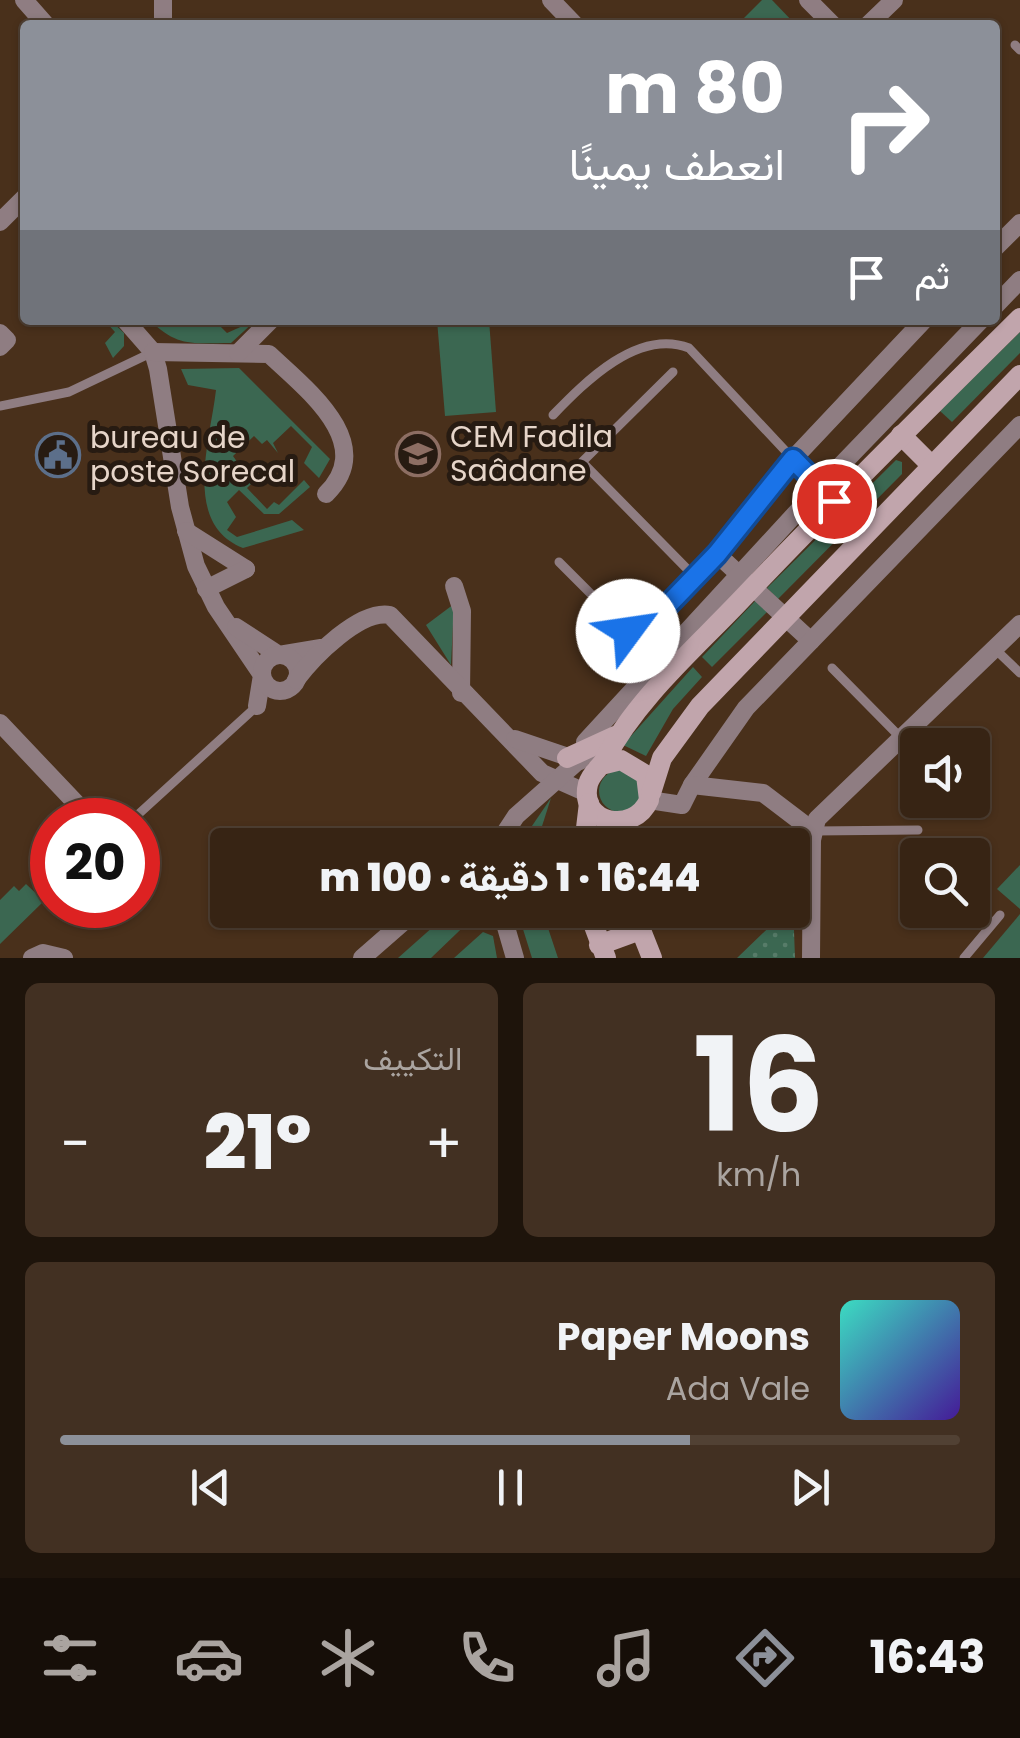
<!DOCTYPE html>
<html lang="ar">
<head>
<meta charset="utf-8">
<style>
	body { margin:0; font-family:Poppins,Vazirmatn,sans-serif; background:#423022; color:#f1f3f6; direction:rtl; height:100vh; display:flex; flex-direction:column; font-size:38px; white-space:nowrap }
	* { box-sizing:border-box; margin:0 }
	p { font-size:32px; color:#aaa4a0 }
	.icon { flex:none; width:55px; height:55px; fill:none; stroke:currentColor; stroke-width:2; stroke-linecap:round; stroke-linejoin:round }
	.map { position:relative; height:958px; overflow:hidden; direction:ltr }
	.sheet { display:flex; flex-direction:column; gap:25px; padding:25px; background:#1e140b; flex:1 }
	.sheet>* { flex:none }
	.hud { position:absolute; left:20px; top:20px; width:980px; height:305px; border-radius:10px; box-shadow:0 2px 8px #0004,0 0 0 2px #514134; direction:rtl; background:#8c9099; color:#fff; overflow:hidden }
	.buttons { position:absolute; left:900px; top:728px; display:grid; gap:20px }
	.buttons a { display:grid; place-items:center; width:90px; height:90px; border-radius:10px; background:#372414; box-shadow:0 2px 8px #0004,0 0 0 2px #514134; font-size:50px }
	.speed { position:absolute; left:30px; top:798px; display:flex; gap:20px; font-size:50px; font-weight:700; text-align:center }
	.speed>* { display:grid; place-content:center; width:130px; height:130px; border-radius:50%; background:#372414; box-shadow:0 2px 8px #0004,0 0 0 2px #514134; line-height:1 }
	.speed .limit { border:15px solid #d22; background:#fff; color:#111 }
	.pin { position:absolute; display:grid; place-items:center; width:85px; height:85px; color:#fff; margin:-42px; border:5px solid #fff; border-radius:50%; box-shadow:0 2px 10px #0007 }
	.me { position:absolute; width:110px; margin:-55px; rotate:59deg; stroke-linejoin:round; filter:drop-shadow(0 0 8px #0008) }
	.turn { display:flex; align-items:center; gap:35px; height:210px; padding:0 50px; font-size:45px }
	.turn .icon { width:130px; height:130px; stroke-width:2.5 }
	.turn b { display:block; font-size:70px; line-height:85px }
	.then { display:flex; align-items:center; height:95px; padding:0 50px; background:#0003; gap:20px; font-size:38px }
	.big { font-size:75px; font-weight:800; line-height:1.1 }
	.sheet .tile { flex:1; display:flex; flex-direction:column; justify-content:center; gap:15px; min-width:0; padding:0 35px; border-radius:15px; background:#423022 }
	.sheet .dial { align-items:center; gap:0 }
	.dial b { font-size:130px; line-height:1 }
	.song { display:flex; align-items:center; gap:30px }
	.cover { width:120px; height:120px; border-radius:15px; background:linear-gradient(135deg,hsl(170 70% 55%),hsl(260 70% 35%)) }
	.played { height:10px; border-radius:5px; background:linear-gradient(90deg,#8c9099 70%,#514134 70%) }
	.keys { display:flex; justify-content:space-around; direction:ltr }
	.heat { display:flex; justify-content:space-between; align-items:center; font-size:55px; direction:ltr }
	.sheet .tiles { flex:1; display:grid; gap:25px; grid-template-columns:1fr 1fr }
	.tile:last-child { grid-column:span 2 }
	.trip { position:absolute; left:210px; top:828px; width:600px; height:100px; border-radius:10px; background:#372414; box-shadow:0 2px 8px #0004,0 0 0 2px #514134; font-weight:800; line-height:100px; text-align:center; direction:rtl }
	.menu { display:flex; height:160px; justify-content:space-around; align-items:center; background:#160e08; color:#aaa4a0 }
	.menu .icon { width:70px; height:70px }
	.menu .current { color:#8c9099 }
	.menu b { font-size:45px; color:#f1f3f6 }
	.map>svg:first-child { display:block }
	.green { fill:#3b6751 }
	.park { fill:url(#park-dots) }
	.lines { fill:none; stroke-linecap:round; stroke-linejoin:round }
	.lane { stroke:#8f7d82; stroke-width:9 }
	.street { stroke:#8f7d82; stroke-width:18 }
	.secondary { stroke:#c1a5ac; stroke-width:20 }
	.route-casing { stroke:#114b97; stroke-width:25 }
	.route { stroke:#1a73e8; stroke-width:18 }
	.labels { text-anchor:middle; stroke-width:10; stroke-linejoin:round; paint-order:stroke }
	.poi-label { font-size:30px; fill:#e6d5c9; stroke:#271b12; text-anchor:start }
</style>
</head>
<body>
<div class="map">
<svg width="1020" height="958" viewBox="0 0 1020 958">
	<defs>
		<pattern id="park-dots" width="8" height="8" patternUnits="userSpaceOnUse" patternTransform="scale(2.5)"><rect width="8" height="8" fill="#3b6751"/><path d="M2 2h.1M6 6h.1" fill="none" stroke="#577c69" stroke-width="1.8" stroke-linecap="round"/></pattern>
	</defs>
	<rect width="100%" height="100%" fill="#49301b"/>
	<g class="green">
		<path d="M 762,0 L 772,0 L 796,25 L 737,25 Z"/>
		<path d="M 104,320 L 110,320 L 124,333 L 124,346 L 113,358 L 105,343 L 115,332 Z"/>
		<path d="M 150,320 L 214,320 L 227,333 L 256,320 L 231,343 C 195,343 177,348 150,320 Z"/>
		<path d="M 437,320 L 489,320 L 496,412 L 445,416 Z"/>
		<path d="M 1020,332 L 1020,353 L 952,422 L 940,411 Z"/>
		<path d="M 239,368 L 330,459 L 319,478 L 304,463 L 312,447 L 291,426 L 273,443 L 278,453 L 267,440 L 262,444 L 254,436 L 233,456 L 252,483 L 247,488 L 267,509 L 274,502 L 279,505 L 304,480 L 310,487 L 279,514 L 264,514 L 239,490 L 227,502 L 236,517 L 227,530 L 237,537 L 292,520 L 304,530 L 243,548 C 182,524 210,442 216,390 L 188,385 L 181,369 Z"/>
		<path d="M 896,460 L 902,462 L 902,474 L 778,599 L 767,588 Z"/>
		<path d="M 757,599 L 769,610 L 712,667 L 702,657 Z"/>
		<path d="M 454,604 L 451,665 L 426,625 Z"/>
		<path d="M 693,667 L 702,677 L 673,709 L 646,756 L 623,745 Z"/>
		<circle cx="620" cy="791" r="21"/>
		<path d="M 551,798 L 536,845 L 519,845 Z"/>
		<path d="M 1020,865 L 1020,909 L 997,889 Z"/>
		<path d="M 26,884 L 44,901 L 0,944 L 0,900 L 14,886 L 19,891 Z"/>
		<path d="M 452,910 L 481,910 L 431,958 L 398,958 Z"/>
		<path d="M 517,910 L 542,910 L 558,958 L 532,958 Z"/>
		<path d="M 1020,914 L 1020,958 L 983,958 Z"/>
		<path d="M 483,932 L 493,936 L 497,958 L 454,958 Z"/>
	</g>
	<path class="park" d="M 793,904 L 795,958 L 737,958 L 787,910 L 792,910 Z"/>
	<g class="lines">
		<g class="lane">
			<path d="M 1015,45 L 1020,50"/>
			<path d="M 673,372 L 582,462 L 696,578"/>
			<path d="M 0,406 L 69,392 L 153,352"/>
			<path d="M 553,415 C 585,382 638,328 689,348 L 793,459 L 717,554 L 641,633 L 628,631 L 559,562"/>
			<path d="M 994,648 L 1020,673"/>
			<path d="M 832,668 L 900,737"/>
			<path d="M 132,820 L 257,706"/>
			<path d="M 725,832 L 918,830"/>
			<path d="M 964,958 L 1000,915"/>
		</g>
		<g class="street">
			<path d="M 24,0 L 46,25"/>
			<path d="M 551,0 L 575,25"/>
			<path d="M 808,0 L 833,25"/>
			<path d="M 163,25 L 163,0"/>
			<path d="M 868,25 L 894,0"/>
			<path d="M 0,222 L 25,197"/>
			<path d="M 995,248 L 1020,223"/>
			<path d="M 995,306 L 1020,280"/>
			<path d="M 125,320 L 153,352 L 158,369 L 180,507 L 196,566 L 216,607 L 262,675 L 257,706"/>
			<path d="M 0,333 L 7,340 L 0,347"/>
			<path d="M 153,352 L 269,354 C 306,389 378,443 326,494"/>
			<path d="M 238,353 L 271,320"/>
			<path d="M 827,494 L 793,459 L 924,320"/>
			<path d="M 186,531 L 246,569"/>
			<path d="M 717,554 L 811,641"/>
			<path d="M 454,586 L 462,611 L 461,693"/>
			<path d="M 206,589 L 246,569"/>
			<path d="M 236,627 L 279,655 L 321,648"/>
			<circle cx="280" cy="673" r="18"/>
			<path d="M 296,680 C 313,657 360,609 390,615 L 542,773 L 587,793"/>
			<path d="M 0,723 L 92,820"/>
			<path d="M 515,739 L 580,761"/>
			<path d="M 585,742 L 820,487 L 981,320"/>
			<path d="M 692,785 L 746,708 L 1020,425"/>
			<path d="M 649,800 L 682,805 L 692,785 L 763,793 L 813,831"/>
			<path d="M 497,845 L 516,816 L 587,753"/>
			<path d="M 501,910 L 515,958"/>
			<path d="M 32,958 L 43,953 L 64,958"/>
			<path d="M 362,958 L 417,910"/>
			<path d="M 811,958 L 812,840 L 817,819 L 1020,624"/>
		</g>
		<g class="secondary">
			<path d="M 901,435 L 932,466"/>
			<path d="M 567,758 L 615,736"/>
			<path d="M 601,765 L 621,760 L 646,775 L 649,800 C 634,835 578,824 588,784 C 591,773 600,768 605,759 C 636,700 692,651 737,604 C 830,506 925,412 1020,318"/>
			<path d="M 651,793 L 662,758 L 700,706 L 1020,375"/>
			<path d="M 584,845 L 589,803"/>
			<path d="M 588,910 L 606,958"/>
			<path d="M 633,910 L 652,958"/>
			<path d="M 599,945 L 640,930"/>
		</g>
	</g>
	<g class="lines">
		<defs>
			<path id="route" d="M 628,631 L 641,633 L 717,554 L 793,459 L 834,501"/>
		</defs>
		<use href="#route" class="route-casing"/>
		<use href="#route" class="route"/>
	</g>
	<defs>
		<symbol id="school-ring" viewBox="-11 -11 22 22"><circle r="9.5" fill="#271b12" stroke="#8d6e63" stroke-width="1.5"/><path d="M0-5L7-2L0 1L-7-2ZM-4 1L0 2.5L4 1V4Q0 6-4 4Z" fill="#8d6e63"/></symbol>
		<symbol id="civic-ring" viewBox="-11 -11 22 22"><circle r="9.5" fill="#271b12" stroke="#5c6f8a" stroke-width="1.5"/><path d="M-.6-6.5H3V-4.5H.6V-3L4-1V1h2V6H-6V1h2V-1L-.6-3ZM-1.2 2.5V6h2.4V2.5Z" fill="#5c6f8a"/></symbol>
	</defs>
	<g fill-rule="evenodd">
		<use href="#school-ring" x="393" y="429" width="50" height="50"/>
		<use href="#civic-ring" x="33" y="430" width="50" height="50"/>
	</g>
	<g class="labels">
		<g class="poi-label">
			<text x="450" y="447">CEM Fadila<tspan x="450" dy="34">Saâdane</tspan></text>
			<text x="90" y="448">bureau de<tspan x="90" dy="34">poste Sorecal</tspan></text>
		</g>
	</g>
</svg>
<div class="buttons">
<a><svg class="icon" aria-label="sound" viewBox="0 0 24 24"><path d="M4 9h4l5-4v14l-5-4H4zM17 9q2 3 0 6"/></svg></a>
<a><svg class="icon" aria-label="search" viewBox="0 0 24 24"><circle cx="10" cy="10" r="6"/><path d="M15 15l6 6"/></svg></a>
</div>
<div class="speed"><div class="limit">20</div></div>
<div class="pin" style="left:834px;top:501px;background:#d93025"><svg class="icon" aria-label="arrive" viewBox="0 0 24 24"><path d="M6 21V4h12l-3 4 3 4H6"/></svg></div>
<svg class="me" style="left:628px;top:631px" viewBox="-20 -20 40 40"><circle r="19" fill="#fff"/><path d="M0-13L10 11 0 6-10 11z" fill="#1a73e8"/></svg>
<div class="trip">16:44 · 1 دقيقة · 100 m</div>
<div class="hud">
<div class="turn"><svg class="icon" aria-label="right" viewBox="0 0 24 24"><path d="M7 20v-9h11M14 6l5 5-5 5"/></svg><div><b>80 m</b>انعطف يمينًا</div></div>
<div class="then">ثم<svg class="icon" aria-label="arrive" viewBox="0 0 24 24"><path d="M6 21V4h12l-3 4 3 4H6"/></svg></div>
</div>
</div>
<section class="sheet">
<div class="tiles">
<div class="tile dial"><b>16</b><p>km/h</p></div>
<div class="tile"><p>التكييف</p>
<div class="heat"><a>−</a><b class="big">21°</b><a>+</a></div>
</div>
<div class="tile">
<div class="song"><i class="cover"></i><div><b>Paper Moons</b><p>Ada Vale</p></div></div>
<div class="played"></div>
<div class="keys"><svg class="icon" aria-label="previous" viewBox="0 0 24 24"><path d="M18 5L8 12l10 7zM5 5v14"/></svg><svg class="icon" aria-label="pause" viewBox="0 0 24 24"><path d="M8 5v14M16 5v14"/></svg><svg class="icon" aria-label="next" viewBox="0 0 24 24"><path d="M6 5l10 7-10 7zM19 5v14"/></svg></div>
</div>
</div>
</section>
<nav class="menu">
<b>16:43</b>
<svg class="icon current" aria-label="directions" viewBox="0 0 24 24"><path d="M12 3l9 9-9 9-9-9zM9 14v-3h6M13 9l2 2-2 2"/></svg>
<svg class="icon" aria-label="music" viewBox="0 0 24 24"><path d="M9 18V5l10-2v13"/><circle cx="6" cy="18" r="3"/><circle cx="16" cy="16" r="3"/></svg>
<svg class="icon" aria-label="phone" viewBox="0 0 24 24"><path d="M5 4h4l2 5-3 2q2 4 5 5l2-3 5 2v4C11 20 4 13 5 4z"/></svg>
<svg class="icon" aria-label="climate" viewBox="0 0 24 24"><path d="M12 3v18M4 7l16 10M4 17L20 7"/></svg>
<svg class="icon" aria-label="car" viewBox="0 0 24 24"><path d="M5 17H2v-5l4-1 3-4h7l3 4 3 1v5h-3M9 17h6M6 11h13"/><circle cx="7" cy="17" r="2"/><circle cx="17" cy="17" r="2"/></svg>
<svg class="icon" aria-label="filters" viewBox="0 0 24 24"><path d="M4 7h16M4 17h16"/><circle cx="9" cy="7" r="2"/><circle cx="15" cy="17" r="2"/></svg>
</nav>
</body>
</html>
